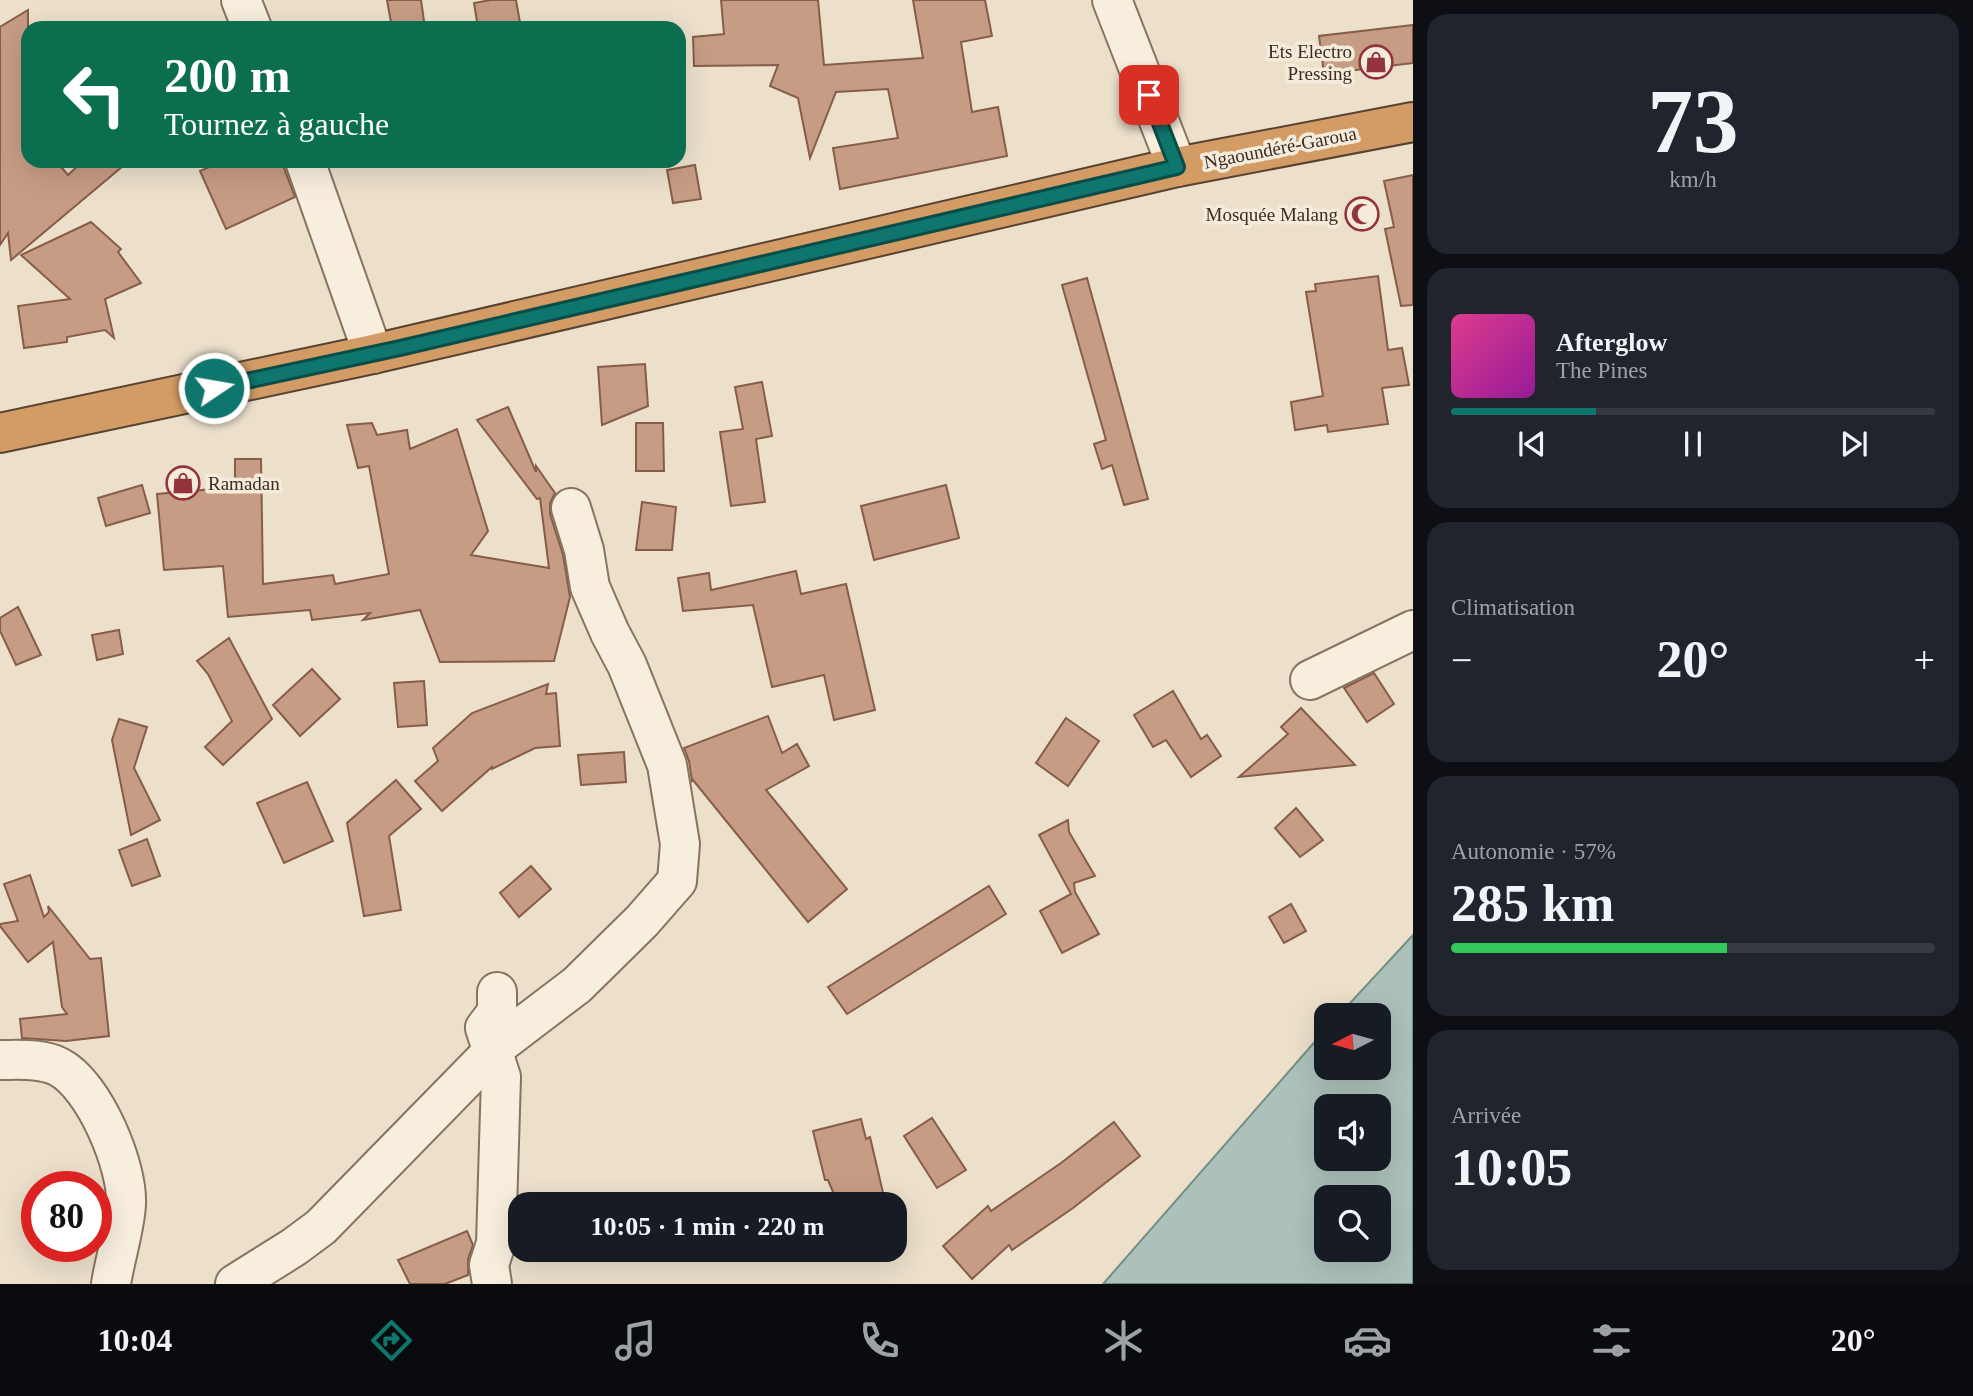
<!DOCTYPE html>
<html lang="fr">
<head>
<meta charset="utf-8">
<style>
	body { margin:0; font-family:"Times New Roman",serif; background:#20242c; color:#f1f3f6; height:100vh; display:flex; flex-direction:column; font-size:26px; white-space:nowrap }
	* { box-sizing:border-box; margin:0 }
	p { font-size:23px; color:#9ea1a6 }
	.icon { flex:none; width:38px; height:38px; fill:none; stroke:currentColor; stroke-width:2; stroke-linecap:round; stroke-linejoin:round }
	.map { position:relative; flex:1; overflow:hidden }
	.details { display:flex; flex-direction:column; gap:14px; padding:14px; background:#0d0f14; width:560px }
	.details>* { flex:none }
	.top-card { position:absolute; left:21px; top:21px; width:665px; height:147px; border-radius:21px; box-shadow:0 7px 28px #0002; background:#0b6e4f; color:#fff; overflow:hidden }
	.needle { width:46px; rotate:264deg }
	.tools { position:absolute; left:1314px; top:1003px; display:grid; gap:14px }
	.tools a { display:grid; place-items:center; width:77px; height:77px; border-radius:14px; background:#171b24; box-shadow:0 7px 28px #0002; font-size:35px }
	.speed { position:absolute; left:21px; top:1171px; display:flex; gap:14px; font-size:35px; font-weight:700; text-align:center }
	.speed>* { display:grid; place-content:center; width:91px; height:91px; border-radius:50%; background:#171b24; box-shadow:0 7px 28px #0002; line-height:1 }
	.speed .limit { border:10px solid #d22; background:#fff; color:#111 }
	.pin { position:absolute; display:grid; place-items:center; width:60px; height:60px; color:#fff; margin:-30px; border-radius:14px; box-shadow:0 4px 10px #0006 }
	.me { position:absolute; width:77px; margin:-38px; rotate:78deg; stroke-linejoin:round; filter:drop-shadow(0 0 5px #0008) }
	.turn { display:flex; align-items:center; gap:24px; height:147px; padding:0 28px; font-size:32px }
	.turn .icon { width:91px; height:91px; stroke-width:2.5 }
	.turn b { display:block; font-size:49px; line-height:60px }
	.big { font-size:52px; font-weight:700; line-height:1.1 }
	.details .card { flex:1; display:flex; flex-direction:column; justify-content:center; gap:10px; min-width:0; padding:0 24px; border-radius:21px; background:#20242c }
	.details .dial { align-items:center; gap:0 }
	.dial b { font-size:91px; line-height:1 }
	.song { display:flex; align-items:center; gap:21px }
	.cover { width:84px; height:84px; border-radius:10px; background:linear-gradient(135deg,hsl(330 70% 55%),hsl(300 70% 35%)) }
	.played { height:7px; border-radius:4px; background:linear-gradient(90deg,#0f766e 30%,#363941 30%) }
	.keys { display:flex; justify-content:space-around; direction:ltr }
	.heat { display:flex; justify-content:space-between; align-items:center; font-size:38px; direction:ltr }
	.charge { height:10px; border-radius:5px; background:linear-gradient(90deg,#34c759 57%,#363941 0) }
	.trip { position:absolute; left:508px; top:1192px; width:399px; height:70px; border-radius:21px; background:#171b24; box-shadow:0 7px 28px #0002; font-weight:700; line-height:70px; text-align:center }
	.menu { display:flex; height:112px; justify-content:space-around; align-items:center; background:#090b0e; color:#9ea1a6 }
	.menu .icon { width:49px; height:49px }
	.menu .active { color:#0f766e }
	.menu b { font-size:32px; color:#f1f3f6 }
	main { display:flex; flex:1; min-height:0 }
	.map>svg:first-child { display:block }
	.water { fill:#abc1b9; stroke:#728f86; stroke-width:2; fill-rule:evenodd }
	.building { fill:#c79c84; stroke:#865d48; stroke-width:2 }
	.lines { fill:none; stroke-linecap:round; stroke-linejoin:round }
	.minor-casing { stroke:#887360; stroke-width:42 }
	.highway-casing { stroke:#574234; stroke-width:42 }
	.minor { stroke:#f7eede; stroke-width:38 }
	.highway { stroke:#d39c64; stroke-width:38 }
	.route-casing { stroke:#0a4d48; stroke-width:18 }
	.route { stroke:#0f766e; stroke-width:12 }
	.labels { text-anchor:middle; stroke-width:7; stroke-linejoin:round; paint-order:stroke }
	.poi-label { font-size:19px; fill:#3a2c22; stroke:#f4ebda; text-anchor:end }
	.street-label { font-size:19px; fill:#3a2c22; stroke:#f4ebda }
</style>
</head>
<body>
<main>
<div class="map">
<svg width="1413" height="1284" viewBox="0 0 1413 1284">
	<rect width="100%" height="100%" fill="#ece0cb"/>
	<path class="water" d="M 1413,935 L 1413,1284 L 1103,1284 L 1326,1029 L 1326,1068 L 1379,1068 L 1379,1015 L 1339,1015 ZM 1326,1106 L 1379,1106 L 1379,1158 L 1326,1158 ZM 1326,1197 L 1379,1197 L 1379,1250 L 1326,1250 Z"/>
	<g class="building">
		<path d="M 387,0 L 421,0 L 425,28 L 392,28 Z"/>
		<path d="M 491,0 L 516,0 L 521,28 L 478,28 L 474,3 Z"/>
		<path d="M 721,0 L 818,0 L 824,65 L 923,58 L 913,0 L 985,0 L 992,36 L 961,42 L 972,112 L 998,107 L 1007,156 L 840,189 L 833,148 L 898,138 L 888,89 L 836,92 L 810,158 L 798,98 L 770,86 L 778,65 L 694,66 L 693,37 L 724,34 Z"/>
		<path d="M 28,10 L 28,161 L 56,161 L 68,175 L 83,161 L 129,161 L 11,260 L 8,233 L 0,245 L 0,27 Z"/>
		<path d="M 1413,25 L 1413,63 L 1324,74 L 1319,36 Z"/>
		<path d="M 223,161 L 284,161 L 284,168 L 295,197 L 226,229 L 200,171 Z"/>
		<path d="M 695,165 L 701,199 L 673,203 L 667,170 Z"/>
		<path d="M 1413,175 L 1413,305 L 1401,306 L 1385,229 L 1394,227 L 1384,181 Z"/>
		<path d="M 91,222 L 121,249 L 118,252 L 141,283 L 105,299 L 114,338 L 105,330 L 67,337 L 67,342 L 24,348 L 18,306 L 70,299 L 21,255 Z"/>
		<path d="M 1378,276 L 1388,350 L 1402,348 L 1409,385 L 1382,388 L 1388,424 L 1328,432 L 1327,425 L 1295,430 L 1291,402 L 1323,396 L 1306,292 L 1316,291 L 1315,284 Z"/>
		<path d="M 1087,278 L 1148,499 L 1124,505 L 1112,465 L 1102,469 L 1094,444 L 1106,440 L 1062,285 Z"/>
		<path d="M 645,364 L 648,406 L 602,425 L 598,367 Z"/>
		<path d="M 762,382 L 772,436 L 756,439 L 765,502 L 731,506 L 720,432 L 743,429 L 735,387 Z"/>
		<path d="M 508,407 L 536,472 L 536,466 L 555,493 L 550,503 L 550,514 L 563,555 L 570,597 L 554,661 L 440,662 L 420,610 L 363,620 L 370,613 L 312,620 L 310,610 L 228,617 L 223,566 L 164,570 L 157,494 L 235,487 L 235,459 L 261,459 L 263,584 L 333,575 L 335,584 L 389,574 L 369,466 L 358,468 L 347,425 L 372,423 L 377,435 L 407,430 L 410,449 L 457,429 L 488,531 L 471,555 L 549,568 L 540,498 L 537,499 L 477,420 Z"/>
		<path d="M 636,423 L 663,423 L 664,471 L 636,471 Z"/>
		<path d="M 142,485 L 150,513 L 106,526 L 98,498 Z"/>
		<path d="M 946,485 L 959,538 L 874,560 L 861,506 Z"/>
		<path d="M 642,502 L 676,507 L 672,550 L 636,550 Z"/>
		<path d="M 796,571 L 801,594 L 846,584 L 875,710 L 834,720 L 824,675 L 772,687 L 753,605 L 683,611 L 678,578 L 709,573 L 711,590 Z"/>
		<path d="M 18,607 L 41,655 L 16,665 L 0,631 L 0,618 Z"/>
		<path d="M 119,630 L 123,654 L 97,660 L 92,635 Z"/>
		<path d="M 229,638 L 272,719 L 223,765 L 205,747 L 232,721 L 208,674 L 197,661 Z"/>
		<path d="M 312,669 L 340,699 L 300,736 L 273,705 Z"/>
		<path d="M 1374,673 L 1394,704 L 1367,722 L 1344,688 Z"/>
		<path d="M 424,681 L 427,725 L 398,727 L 394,683 Z"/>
		<path d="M 548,684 L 546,694 L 556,693 L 560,746 L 535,748 L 492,769 L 492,767 L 442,811 L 415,781 L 438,761 L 433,748 L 472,713 Z"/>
		<path d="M 1173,691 L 1201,739 L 1207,735 L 1221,756 L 1191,777 L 1166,740 L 1153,747 L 1134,715 Z"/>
		<path d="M 1301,708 L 1355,765 L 1239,777 L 1288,734 L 1281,727 Z"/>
		<path d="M 768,716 L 782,753 L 797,744 L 809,766 L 766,790 L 847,889 L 808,922 L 693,780 L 692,781 L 689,761 L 684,748 Z"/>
		<path d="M 1066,718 L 1099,741 L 1068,786 L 1036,763 Z"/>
		<path d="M 119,719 L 147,727 L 134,768 L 160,820 L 131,835 L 112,740 Z"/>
		<path d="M 624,752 L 626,782 L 581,785 L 578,755 Z"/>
		<path d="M 396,780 L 421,809 L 389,836 L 401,910 L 364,916 L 347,823 Z"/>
		<path d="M 307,782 L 333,841 L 284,863 L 257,803 Z"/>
		<path d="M 1296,808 L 1323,840 L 1300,857 L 1275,828 Z"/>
		<path d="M 1068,820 L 1069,832 L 1095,876 L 1074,883 L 1075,892 L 1099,934 L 1062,953 L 1040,911 L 1071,894 L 1039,835 Z"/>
		<path d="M 147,839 L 160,876 L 132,886 L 119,850 Z"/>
		<path d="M 531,866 L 551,889 L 519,917 L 500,893 Z"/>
		<path d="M 30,875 L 44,917 L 49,912 L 48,906 L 90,959 L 101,958 L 109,1036 L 66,1041 L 22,1038 L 20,1019 L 67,1014 L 62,1007 L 53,942 L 28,962 L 0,926 L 0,924 L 18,921 L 4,884 Z"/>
		<path d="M 989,886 L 1006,914 L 847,1014 L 828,987 Z"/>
		<path d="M 1291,904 L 1306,931 L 1284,943 L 1269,917 Z"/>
		<path d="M 932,1118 L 966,1170 L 937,1188 L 904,1136 Z"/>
		<path d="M 861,1119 L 866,1139 L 870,1137 L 884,1197 L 852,1204 L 838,1204 L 828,1180 L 825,1180 L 813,1131 Z"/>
		<path d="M 1114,1122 L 1140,1156 L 1073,1208 L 1012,1250 L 1009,1245 L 972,1279 L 943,1246 L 988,1206 L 991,1211 L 1061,1163 Z"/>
		<path d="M 467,1231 L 473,1245 L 468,1259 L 468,1275 L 445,1284 L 410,1284 L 398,1260 Z"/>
	</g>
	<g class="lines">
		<defs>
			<g id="minor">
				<path d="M 241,0 L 252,28"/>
				<path d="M 1112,0 L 1177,167"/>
				<path d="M 305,161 L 373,354"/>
				<path d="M 1310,680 L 1413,630"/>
				<path d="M 0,1060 C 19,1060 42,1058 59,1067 C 94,1085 128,1166 126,1204 C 125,1228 115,1258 111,1284"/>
				<path d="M 235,1284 L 294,1247 L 321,1227 L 502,1042 L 577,985 L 642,921 L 677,881 L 680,844 L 667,765 L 627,665 L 610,633 L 590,587 L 584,550 L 571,508"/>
				<path d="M 492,1284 L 489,1265 L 496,1243 L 501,1077 L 485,1028 L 497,1012 L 497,992"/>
			</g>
			<path id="highway" d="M 0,433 L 373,354 L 1177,167 L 1413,122"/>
		</defs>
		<use href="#minor" class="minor-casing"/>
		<use href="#highway" class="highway-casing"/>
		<use href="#minor" class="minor"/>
		<use href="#highway" class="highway"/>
	</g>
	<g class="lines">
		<defs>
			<path id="route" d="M 214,388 L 400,348 L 1177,167 L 1149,95"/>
		</defs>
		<use href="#route" class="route-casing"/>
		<use href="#route" class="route"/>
	</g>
	<defs>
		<symbol id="shop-ring" viewBox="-11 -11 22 22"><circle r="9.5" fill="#f4ebda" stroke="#93343b" stroke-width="1.5"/><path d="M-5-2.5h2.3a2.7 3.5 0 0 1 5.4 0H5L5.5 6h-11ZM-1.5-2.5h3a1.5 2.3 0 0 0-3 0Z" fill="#93343b"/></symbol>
		<symbol id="mosque-ring" viewBox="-11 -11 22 22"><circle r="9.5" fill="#f4ebda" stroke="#93343b" stroke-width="1.5"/><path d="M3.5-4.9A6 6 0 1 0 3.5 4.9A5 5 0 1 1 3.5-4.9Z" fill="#93343b"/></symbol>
	</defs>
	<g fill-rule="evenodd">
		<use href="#shop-ring" x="1357" y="43" width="38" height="38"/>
		<use href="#mosque-ring" x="1343" y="195" width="38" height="38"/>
		<use href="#shop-ring" x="164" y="464" width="38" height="38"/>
	</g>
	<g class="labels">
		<g class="poi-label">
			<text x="1352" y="58">Ets Electro<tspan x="1352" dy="22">Pressing</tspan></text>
			<text x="1338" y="221">Mosquée Malang</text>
			<text x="208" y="490" text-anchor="start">Ramadan</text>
		</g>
		<g class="street-label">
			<text transform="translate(1280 147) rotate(-11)" y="7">Ngaoundéré-Garoua</text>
		</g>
	</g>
</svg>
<div class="tools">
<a><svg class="needle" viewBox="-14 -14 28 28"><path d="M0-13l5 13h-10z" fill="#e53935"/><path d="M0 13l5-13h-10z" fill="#9ea1a6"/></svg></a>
<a><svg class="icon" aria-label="sound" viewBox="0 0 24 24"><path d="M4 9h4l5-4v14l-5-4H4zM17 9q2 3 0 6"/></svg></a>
<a><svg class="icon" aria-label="search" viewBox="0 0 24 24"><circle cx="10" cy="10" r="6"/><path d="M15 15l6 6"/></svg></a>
</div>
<div class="speed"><div class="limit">80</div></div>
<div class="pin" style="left:1149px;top:95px;background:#d93025"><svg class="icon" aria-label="arrive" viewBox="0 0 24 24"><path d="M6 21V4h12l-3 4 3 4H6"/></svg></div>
<svg class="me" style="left:214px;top:388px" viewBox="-20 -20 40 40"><circle r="17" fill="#0f766e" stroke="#fff" stroke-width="3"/><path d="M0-11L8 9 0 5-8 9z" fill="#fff"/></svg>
<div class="trip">10:05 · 1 min · 220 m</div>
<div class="top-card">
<div class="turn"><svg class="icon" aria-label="left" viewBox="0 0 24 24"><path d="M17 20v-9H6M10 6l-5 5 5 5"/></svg><div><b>200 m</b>Tournez à gauche</div></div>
</div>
</div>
<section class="details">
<div class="card dial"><b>73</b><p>km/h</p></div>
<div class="card">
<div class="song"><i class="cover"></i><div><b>Afterglow</b><p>The Pines</p></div></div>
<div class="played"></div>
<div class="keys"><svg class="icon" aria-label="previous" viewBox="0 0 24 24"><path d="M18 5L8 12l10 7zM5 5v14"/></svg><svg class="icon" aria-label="pause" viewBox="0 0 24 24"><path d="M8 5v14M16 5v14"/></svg><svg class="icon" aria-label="next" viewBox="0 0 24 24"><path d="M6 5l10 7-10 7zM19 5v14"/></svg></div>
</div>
<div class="card"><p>Climatisation</p>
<div class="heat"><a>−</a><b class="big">20°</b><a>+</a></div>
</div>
<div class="card"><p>Autonomie · 57%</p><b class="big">285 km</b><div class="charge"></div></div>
<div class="card"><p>Arrivée</p><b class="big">10:05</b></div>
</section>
</main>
<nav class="menu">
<b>10:04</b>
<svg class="icon active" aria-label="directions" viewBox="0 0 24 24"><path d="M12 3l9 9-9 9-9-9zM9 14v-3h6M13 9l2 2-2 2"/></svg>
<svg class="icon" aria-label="music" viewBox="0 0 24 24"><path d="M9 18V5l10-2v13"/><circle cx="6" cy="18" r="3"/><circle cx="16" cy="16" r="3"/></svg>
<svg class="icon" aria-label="phone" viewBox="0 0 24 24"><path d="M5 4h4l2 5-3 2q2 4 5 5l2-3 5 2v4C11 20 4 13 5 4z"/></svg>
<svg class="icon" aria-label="climate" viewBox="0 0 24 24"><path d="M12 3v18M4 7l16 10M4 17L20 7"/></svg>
<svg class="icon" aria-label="car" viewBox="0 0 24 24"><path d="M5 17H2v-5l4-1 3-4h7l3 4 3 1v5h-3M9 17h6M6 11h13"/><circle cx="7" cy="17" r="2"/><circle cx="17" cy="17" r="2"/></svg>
<svg class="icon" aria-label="filters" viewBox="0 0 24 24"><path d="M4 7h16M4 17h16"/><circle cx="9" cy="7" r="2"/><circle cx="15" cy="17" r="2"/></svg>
<b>20°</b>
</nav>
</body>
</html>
